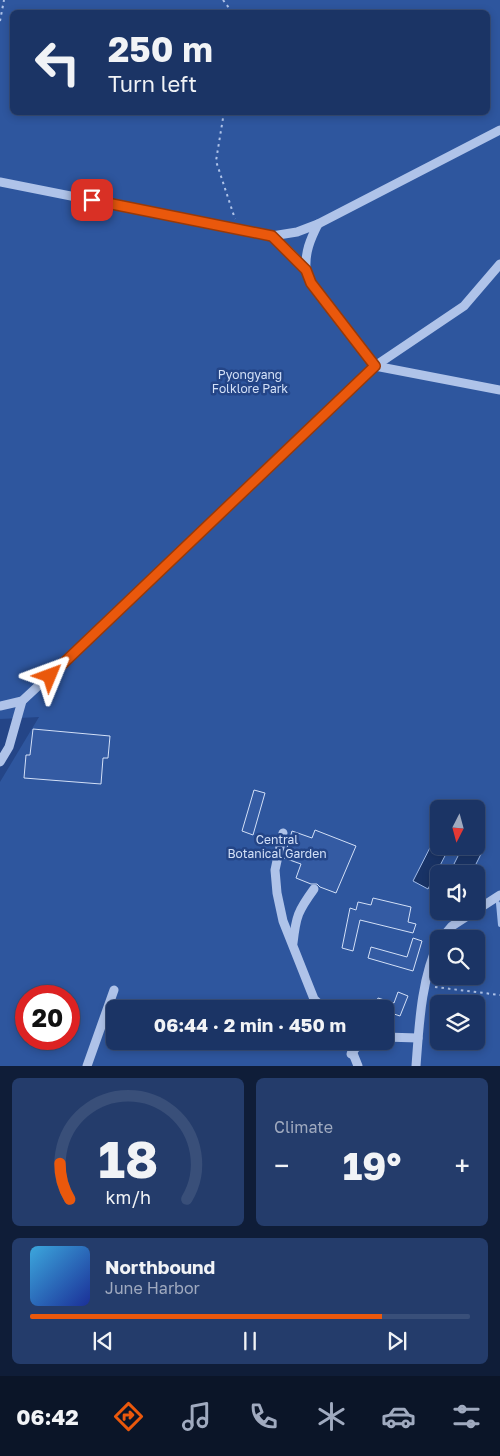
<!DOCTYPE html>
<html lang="en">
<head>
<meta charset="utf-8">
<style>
	body { margin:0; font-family:"Golos Text",sans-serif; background:#243c6b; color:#f1f3f6; height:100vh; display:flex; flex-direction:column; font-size:19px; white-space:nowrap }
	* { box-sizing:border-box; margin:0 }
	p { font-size:16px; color:#a0aabf }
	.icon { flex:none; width:28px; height:28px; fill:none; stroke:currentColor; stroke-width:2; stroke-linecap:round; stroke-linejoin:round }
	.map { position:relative; height:1066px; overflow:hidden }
	.side { display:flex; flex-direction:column; gap:12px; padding:12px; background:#0f1d38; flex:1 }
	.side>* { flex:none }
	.top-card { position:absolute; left:10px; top:10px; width:480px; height:105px; border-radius:8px; box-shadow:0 2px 8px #0003,0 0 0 1px #394f79; background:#1b3465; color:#f1f3f6; overflow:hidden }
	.needle { width:32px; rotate:186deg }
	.tools { position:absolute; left:430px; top:800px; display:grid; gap:10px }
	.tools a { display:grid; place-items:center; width:55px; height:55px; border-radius:8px; background:#1b3465; box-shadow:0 2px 8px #0003,0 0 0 1px #394f79; font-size:25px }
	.speed { position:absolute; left:15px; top:985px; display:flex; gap:10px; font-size:25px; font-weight:700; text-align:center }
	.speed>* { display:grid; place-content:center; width:65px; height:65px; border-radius:50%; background:#1b3465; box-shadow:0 2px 8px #0003,0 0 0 1px #394f79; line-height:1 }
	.speed .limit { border:8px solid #d22; background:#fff; color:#111 }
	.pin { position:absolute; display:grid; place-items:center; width:42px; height:42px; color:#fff; margin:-21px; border-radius:10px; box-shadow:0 2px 8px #0006 }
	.me { position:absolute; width:55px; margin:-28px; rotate:46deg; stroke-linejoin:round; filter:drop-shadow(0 0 4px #0008) }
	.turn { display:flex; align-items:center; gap:18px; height:105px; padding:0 15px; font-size:22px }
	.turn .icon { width:65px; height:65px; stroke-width:2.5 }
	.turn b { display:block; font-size:35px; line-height:42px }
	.big { font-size:38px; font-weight:700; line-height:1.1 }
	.side .card { flex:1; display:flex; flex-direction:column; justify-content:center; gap:8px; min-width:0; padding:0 18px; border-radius:8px; background:#243c6b }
	.side .dial { align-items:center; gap:0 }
	.dial svg { height:130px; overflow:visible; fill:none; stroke:#394f79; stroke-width:7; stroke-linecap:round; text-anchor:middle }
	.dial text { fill:#f1f3f6; stroke:none }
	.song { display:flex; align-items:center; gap:15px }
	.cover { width:60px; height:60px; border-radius:8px; background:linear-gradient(135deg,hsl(200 70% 55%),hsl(230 70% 35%)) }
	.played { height:5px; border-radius:2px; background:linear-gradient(90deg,#ea580c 80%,#394f79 80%) }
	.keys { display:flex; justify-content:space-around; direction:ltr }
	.heat { display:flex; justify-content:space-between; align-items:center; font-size:28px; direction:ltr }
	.side .tiles { flex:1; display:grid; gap:12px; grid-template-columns:1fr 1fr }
	.card:last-child { grid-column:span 2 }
	.trip { position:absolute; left:106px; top:1000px; width:288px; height:50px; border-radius:8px; background:#1b3465; box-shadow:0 2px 8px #0003,0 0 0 1px #394f79; font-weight:700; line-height:50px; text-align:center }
	.tab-bar { display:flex; height:80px; justify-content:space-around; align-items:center; background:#0b1528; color:#a0aabf }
	.tab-bar .icon { width:35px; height:35px }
	.tab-bar .on { color:#ea580c }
	.tab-bar b { font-size:22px; color:#f1f3f6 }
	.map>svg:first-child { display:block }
	.green { fill:#2e569e; fill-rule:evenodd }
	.water { fill:#193366; stroke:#a3bdea }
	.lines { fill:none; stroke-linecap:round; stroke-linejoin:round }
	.stream { stroke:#a3bdea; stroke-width:4 }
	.building { fill:#345ba3; stroke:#d3e0f7 }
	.path { stroke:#afc3e9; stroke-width:2; stroke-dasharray:2.5 4; stroke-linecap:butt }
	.minor { stroke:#afc3e9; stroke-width:9 }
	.route-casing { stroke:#983908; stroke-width:12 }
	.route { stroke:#ea580c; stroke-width:9 }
	.labels { text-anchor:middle; stroke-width:5; stroke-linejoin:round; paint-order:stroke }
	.park-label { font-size:12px; fill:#d3e0f7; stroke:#244587 }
</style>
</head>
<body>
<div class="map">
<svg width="500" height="1066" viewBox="0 0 500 1066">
	<rect width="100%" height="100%" fill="#244587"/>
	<path class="green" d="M 0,0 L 500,0 L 500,1066 L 0,1066 L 0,782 L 39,717 L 0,719 ZM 12,12 L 488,12 L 488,112 L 12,112 ZM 439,809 L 476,809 L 476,846 L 439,846 ZM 439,874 L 476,874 L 476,911 L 439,911 ZM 439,939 L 476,939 L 476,976 L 439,976 ZM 26,996 L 69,996 L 69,1039 L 26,1039 ZM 439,1004 L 476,1004 L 476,1041 L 439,1041 ZM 115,1009 L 385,1009 L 385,1041 L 115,1041 Z"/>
	<g class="water">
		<path d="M 439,830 L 439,846 L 450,846 L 428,889 L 413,881 Z"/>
		<path d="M 463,846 L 476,846 L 483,850 L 471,874 L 449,874 Z"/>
	</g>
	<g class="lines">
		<path class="stream" d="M 498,903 L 500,925"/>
	</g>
	<g class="building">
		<path d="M 33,729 L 110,736 L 108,758 L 103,758 L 101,784 L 24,778 L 26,755 L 30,755 Z"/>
		<path d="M 254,790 L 265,793 L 253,835 L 242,831 Z"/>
		<path d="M 315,830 L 356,846 L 336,893 L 320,887 L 317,884 L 311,884 L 296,878 L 301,864 L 284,858 L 292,831 L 312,838 Z"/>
		<path d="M 373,898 L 411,907 L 408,922 L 416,924 L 413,933 L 360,920 L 353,951 L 342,948 L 350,908 L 356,910 L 358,902 L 371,905 Z"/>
		<path d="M 413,938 L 422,941 L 413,971 L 368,958 L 371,947 L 407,957 Z"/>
		<path d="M 398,992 L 408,996 L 400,1016 L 385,1011 L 385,1009 L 374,1007 L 378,998 L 394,1003 Z"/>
	</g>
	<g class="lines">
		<g class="path">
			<path d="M 223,0 L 232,12"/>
			<path d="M 0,21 L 4,0"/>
			<path d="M 224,112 L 216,161 L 235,219"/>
			<path d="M 435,987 L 500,995"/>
		</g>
		<g class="minor">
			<path d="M 0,182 L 272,236 L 297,232 L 318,224 L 500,130"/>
			<path d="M 306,269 C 305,252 310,240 318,224"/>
			<path d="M 375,366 L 464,306 L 500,264"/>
			<path d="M 375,366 L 500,390"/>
			<path d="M 0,706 L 22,701 L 36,688 L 375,366 L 311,283 C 304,263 288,250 272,236"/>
			<path d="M 0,762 L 9,747 L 22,701"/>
			<path d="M 283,833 L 275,870 L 277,893 L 283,921 L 314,999 L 324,1009"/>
			<path d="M 441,939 L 452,926 L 500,895"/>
			<path d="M 293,943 C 296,916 298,911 314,889"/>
			<path d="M 385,1037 L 418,1038"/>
			<path d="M 348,1041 L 358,1066"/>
			<path d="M 351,1054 L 359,1044 L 366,1041"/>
			<path d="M 87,1066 L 114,990"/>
			<path d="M 416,1066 C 419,1027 421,978 439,942"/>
		</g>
	</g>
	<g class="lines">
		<defs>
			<path id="route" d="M 50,676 L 375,366 L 311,283 L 306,270 L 272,236 L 92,200"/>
		</defs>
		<use href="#route" class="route-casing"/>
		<use href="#route" class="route"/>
	</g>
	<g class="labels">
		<g class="park-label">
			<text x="250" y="379">Pyongyang<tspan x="250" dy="14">Folklore Park</tspan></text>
			<text x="277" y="844">Central<tspan x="277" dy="14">Botanical Garden</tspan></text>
		</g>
	</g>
</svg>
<div class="tools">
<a><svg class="needle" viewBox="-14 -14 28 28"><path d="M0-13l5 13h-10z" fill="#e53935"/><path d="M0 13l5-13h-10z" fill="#a0aabf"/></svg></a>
<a><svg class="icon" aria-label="sound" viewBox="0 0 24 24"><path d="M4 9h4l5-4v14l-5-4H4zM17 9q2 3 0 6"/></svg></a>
<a><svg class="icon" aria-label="search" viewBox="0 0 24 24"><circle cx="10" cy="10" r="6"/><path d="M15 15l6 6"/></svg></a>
<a><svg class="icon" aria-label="layers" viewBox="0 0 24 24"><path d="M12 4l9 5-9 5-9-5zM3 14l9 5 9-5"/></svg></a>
</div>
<div class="speed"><div class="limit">20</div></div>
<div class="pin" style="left:92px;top:200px;background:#d93025"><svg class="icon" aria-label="arrive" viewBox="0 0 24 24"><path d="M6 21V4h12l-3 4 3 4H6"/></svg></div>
<svg class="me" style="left:50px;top:676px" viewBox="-20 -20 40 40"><path d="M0-17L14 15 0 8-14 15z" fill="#ea580c" stroke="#fff" stroke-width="4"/></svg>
<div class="trip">06:44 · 2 min · 450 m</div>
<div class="top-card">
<div class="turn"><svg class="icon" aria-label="left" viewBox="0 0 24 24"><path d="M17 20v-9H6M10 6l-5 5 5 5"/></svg><div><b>250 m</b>Turn left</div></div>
</div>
</div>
<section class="side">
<div class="tiles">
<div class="card dial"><svg viewBox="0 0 100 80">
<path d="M14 69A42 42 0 1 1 86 69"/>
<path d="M14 69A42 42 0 0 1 8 47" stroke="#ea580c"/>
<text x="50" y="56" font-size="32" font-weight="700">18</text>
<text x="50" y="72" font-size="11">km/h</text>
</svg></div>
<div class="card"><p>Climate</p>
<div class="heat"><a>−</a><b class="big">19°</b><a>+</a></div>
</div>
<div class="card">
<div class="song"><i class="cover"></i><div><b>Northbound</b><p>June Harbor</p></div></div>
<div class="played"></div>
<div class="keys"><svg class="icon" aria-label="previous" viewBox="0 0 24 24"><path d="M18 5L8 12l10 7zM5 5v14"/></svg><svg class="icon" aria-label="pause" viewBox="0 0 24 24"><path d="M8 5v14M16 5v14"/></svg><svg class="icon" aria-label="next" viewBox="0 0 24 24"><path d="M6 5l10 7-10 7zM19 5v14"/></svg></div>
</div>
</div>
</section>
<nav class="tab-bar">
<b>06:42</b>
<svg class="icon on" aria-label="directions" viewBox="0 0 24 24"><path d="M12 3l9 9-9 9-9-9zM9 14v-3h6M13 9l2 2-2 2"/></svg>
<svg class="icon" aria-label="music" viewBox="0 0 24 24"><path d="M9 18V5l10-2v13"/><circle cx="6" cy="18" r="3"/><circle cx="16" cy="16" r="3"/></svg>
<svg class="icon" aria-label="phone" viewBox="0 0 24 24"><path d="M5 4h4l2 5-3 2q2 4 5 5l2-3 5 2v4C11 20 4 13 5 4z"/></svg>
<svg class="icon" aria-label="climate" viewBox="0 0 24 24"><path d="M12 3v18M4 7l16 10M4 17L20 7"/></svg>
<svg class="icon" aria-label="car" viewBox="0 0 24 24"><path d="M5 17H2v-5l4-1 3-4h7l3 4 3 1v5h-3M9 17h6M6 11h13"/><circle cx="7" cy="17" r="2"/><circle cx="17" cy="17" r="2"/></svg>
<svg class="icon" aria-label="filters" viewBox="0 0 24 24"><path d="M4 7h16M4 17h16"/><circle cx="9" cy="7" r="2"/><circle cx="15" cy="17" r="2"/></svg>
</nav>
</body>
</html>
